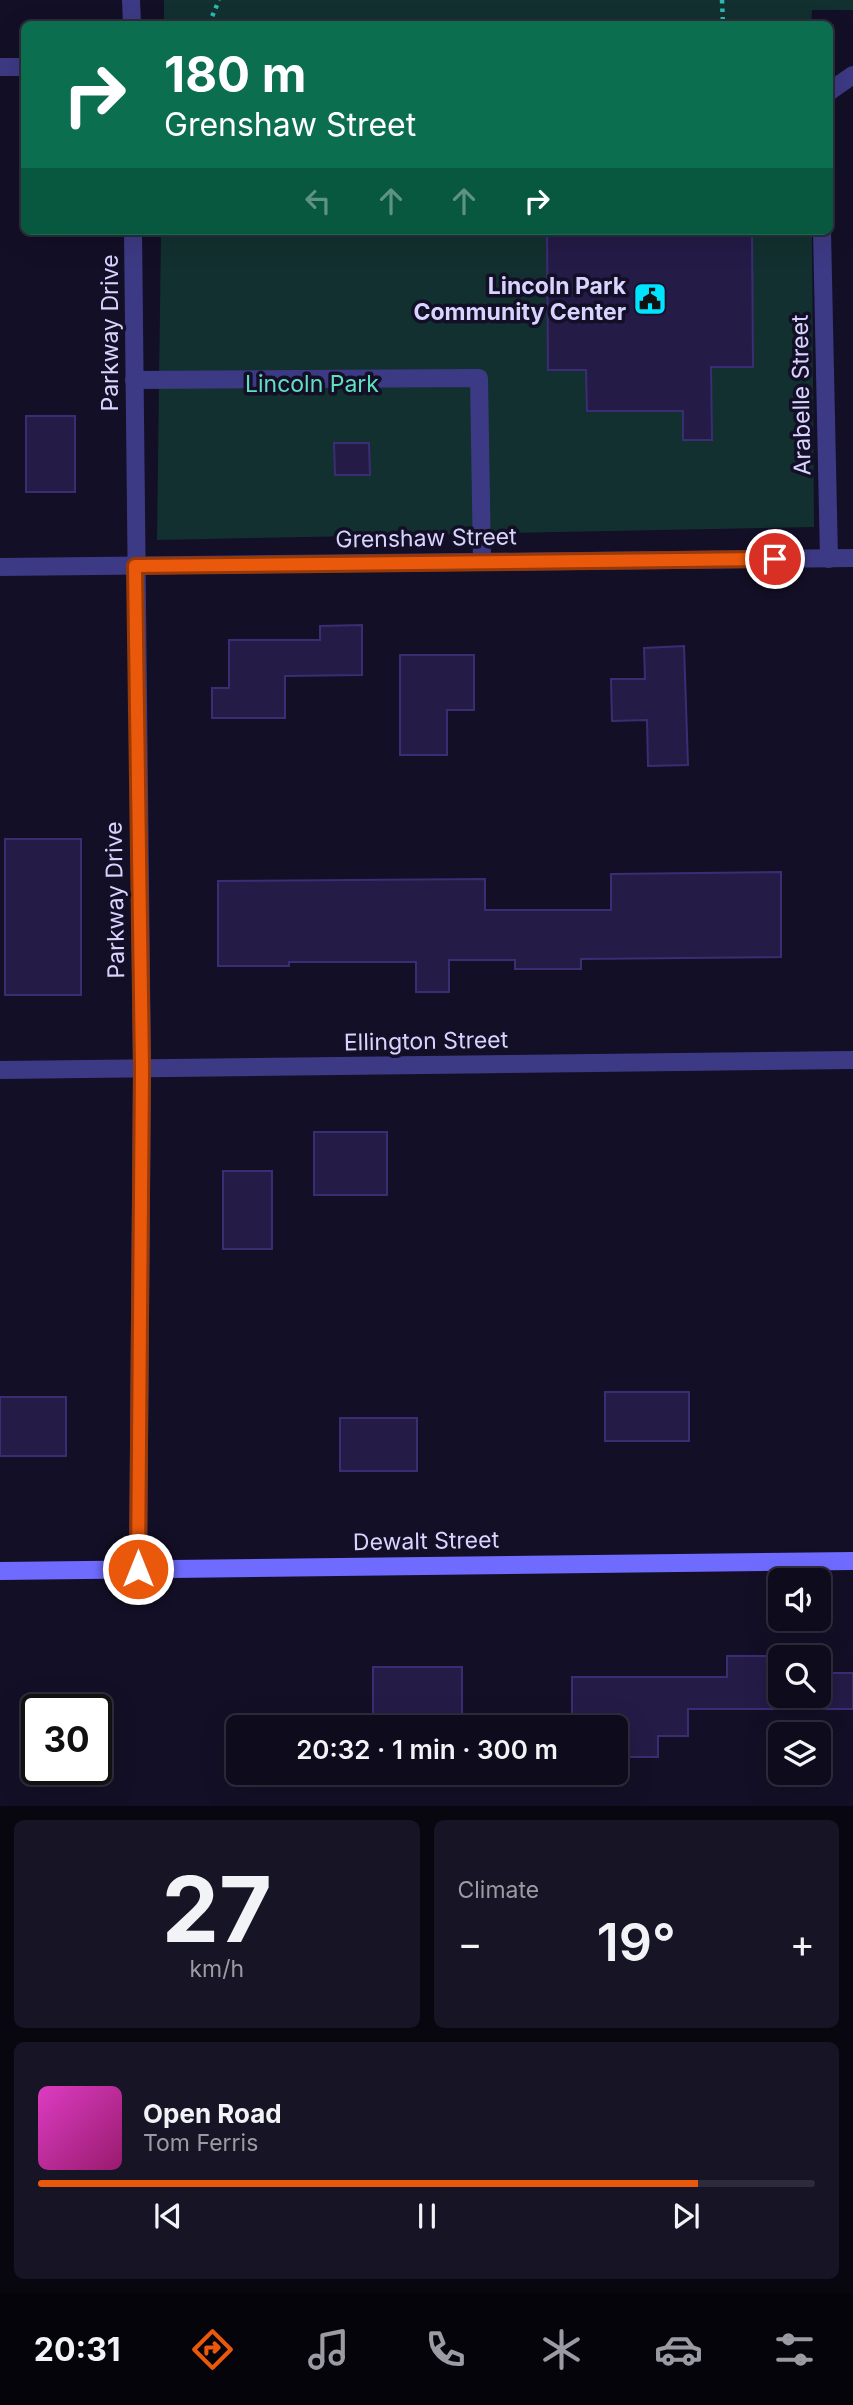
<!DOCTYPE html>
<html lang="en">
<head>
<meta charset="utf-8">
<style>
	body { margin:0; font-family:Inter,sans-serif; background:#171425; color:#f1f3f6; height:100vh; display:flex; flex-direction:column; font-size:26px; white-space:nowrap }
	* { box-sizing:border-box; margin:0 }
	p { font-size:23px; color:#9b9ba3 }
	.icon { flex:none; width:38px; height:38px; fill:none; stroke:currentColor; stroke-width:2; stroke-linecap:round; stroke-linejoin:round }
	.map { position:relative; height:1806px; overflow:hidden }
	.panel { display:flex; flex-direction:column; gap:14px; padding:14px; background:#08060f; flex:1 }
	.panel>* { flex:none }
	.hud { position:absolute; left:21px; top:21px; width:812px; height:214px; border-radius:10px; box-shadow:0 7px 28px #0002,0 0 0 2px #2e2b3b; background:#0b6e4f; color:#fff; overflow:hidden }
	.controls { position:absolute; left:768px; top:1568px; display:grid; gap:14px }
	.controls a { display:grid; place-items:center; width:63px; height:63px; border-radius:10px; background:#0e0b1c; box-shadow:0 7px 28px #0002,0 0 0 2px #2e2b3b; font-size:35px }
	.speed { position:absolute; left:21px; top:1694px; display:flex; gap:14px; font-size:35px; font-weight:700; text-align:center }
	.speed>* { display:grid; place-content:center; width:91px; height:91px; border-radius:50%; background:#0e0b1c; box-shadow:0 7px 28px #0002,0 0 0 2px #2e2b3b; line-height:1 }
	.speed .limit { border:4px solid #111; border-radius:10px; background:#fff; color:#111 }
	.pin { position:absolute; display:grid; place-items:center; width:60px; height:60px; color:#fff; margin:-30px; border:4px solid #fff; border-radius:50%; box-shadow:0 2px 7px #0007 }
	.me { position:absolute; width:77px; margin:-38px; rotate:0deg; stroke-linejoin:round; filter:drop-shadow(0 0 5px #0008) }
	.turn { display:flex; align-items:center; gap:24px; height:147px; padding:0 28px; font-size:32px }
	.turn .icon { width:91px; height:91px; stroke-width:2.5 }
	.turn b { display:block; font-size:49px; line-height:60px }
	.lanes { display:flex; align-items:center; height:66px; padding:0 28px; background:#0003; justify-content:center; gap:35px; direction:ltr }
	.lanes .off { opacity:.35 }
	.big { font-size:52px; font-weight:600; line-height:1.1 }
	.panel .card { flex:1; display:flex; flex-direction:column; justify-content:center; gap:10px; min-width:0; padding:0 24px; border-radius:10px; background:#171425 }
	.panel .dial { align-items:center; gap:0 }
	.dial b { font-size:91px; line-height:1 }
	.song { display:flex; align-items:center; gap:21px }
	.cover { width:84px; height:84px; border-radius:10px; background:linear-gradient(135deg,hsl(310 70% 55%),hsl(320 70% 35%)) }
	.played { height:7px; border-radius:4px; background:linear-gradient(90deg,#ea580c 85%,#2e2b3b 85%) }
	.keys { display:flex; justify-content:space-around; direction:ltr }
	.heat { display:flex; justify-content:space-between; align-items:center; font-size:38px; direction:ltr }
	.panel .tiles { flex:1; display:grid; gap:14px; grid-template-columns:1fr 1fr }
	.card:last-child { grid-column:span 2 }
	.trip { position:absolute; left:226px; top:1715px; width:402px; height:70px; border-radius:10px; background:#0e0b1c; box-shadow:0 7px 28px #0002,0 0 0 2px #2e2b3b; font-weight:600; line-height:70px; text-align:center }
	.menu { display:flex; height:112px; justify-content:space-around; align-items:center; background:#06040b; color:#9b9ba3 }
	.menu .icon { width:49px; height:49px }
	.menu .on { color:#ea580c }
	.menu b { font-size:32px; color:#f1f3f6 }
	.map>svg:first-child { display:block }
	.green { fill:#12302f }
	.building { fill:#241b47; stroke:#3b2d73; stroke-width:2 }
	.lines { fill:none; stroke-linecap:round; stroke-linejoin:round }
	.path { stroke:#2fb8b0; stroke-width:4.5; stroke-dasharray:3.5 5; stroke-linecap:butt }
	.lane { stroke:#3d3a85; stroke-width:18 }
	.street { stroke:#3d3a85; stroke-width:18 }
	.secondary { stroke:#6f6bff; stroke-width:18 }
	.route-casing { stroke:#983908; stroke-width:18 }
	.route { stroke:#ea580c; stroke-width:12 }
	.labels { text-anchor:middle; stroke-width:7; stroke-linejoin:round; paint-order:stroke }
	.poi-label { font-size:23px; font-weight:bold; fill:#d9d4ff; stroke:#130f26; text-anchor:end }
	.street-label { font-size:23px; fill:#d9d4ff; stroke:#130f26 }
	.park-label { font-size:23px; fill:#5fe0c0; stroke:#130f26 }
</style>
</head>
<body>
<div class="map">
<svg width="853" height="1807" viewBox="0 0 853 1807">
	<rect width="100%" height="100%" fill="#130f26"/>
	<g class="green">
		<path d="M 164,0 L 853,0 L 853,10 L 812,10 L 811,24 L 164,24 Z"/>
		<path d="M 161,231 L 812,231 L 814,527 L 157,540 Z"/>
	</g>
	<g class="building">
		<path d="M 547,231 L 752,231 L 753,367 L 711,367 L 712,440 L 683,440 L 683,411 L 587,411 L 586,370 L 548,370 Z"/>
		<rect x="26" y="416" width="49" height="76"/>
		<path d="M 334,443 L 369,443 L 370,475 L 335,475 Z"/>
		<path d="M 362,625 L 362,675 L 285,676 L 285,718 L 212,718 L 212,688 L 229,688 L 229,640 L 320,640 L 320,626 Z"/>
		<path d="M 684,646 L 688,765 L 648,766 L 647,720 L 612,721 L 611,679 L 645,679 L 644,648 Z"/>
		<path d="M 400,655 L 474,655 L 474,710 L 447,710 L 447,755 L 400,755 Z"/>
		<rect x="5" y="839" width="76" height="156"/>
		<path d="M 781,872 L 781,957 L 581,959 L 581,969 L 515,969 L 515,960 L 449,960 L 449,992 L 416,992 L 416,962 L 289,962 L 289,966 L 218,966 L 218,881 L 485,879 L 485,910 L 611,910 L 611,874 Z"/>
		<rect x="314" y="1132" width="73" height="63"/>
		<rect x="223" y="1171" width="49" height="78"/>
		<rect x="605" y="1392" width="84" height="49"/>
		<rect x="0" y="1397" width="66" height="59"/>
		<rect x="340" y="1418" width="77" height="53"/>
		<path d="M 727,1656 L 768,1656 L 768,1669 L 780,1669 L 780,1696 L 819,1696 L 819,1673 L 853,1673 L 853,1709 L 688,1709 L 688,1736 L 658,1736 L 658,1757 L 616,1757 L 616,1727 L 572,1727 L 572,1677 L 727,1677 Z"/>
		<rect x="373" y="1667" width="89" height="60"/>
	</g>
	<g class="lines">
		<g class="path">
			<path d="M 722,0 L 723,24"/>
			<path d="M 209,24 L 219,0"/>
		</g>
		<path class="lane" d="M 134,380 L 479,378 L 482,562"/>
		<g class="street">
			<path d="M 131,0 L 132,24"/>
			<path d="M 0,67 L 24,67"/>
			<path d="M 830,91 L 853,75"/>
			<path d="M 133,231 L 142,1069 L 138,1569"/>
			<path d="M 822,231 L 829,559"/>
			<path d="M 0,567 L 853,558"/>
			<path d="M 0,1070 L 853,1060"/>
		</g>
		<path class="secondary" d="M 0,1571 L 853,1561"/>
	</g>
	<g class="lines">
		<defs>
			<path id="route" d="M 138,1569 L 142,1069 L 135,566 L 775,559"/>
		</defs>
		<use href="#route" class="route-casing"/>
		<use href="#route" class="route"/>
	</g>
	<defs>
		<symbol id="civic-square" viewBox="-11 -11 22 22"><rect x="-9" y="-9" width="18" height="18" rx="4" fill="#00e5ff" stroke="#130f26"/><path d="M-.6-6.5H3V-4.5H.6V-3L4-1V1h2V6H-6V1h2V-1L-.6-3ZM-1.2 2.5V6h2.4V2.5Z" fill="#111"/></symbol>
	</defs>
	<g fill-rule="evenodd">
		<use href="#civic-square" x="631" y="280" width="38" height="38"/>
	</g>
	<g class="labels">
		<g class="poi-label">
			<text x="626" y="294">Lincoln Park<tspan x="626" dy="26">Community Center</tspan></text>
		</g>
		<g class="street-label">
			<text transform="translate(110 333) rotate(-90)" y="8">Parkway Drive</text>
			<text transform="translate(801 395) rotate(-91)" y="8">Arabelle Street</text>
			<text transform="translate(426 538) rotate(-1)" y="8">Grenshaw Street</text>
			<text transform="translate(115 900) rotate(-91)" y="8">Parkway Drive</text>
			<text transform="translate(426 1041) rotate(-1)" y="8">Ellington Street</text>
			<text transform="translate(426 1541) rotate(-1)" y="8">Dewalt Street</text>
		</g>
		<g class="park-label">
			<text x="312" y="392">Lincoln Park</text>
		</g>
	</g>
</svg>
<div class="controls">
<a><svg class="icon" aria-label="sound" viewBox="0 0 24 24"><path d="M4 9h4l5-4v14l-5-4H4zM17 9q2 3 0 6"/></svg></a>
<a><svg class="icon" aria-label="search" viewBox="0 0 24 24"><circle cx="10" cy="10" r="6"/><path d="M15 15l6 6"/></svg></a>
<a><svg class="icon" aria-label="layers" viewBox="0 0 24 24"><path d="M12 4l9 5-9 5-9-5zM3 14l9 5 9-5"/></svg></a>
</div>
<div class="speed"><div class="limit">30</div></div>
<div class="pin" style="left:775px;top:559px;background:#d93025"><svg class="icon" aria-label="arrive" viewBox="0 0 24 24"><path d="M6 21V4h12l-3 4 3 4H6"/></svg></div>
<svg class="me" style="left:138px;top:1569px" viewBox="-20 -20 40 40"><circle r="17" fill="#ea580c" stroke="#fff" stroke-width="3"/><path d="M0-11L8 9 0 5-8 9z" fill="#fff"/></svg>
<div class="trip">20:32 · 1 min · 300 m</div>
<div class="hud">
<div class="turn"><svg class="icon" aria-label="right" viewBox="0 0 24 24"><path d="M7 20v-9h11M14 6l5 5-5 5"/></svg><div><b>180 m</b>Grenshaw Street</div></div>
<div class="lanes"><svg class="icon off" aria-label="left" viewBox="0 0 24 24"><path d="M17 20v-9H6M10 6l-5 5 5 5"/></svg><svg class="icon off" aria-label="ahead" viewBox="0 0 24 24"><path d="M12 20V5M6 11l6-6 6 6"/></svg><svg class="icon off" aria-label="ahead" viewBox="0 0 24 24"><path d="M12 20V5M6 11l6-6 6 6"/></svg><svg class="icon" aria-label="right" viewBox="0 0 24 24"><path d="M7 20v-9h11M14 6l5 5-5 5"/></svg></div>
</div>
</div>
<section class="panel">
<div class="tiles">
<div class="card dial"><b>27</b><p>km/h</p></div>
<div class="card"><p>Climate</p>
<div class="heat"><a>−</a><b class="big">19°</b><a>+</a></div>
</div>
<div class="card">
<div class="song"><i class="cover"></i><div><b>Open Road</b><p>Tom Ferris</p></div></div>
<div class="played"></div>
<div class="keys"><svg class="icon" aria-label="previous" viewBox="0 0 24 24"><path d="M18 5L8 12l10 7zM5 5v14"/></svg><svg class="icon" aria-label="pause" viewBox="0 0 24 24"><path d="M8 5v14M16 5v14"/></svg><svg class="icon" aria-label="next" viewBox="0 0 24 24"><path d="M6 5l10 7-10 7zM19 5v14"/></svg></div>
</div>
</div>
</section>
<nav class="menu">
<b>20:31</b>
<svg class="icon on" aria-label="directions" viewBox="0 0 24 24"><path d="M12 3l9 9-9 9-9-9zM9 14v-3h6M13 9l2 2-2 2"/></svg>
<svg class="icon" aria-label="music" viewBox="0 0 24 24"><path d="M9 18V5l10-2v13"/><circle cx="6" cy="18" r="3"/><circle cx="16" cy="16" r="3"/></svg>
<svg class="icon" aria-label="phone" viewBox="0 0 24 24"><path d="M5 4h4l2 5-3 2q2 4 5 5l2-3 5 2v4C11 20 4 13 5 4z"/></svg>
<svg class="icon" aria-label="climate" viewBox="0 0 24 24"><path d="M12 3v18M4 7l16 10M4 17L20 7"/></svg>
<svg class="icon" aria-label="car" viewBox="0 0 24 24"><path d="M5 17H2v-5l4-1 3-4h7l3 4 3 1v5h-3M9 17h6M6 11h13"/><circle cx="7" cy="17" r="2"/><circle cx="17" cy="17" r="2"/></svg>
<svg class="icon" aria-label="filters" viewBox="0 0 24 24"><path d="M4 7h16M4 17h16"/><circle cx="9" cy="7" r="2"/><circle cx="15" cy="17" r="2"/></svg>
</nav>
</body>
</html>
